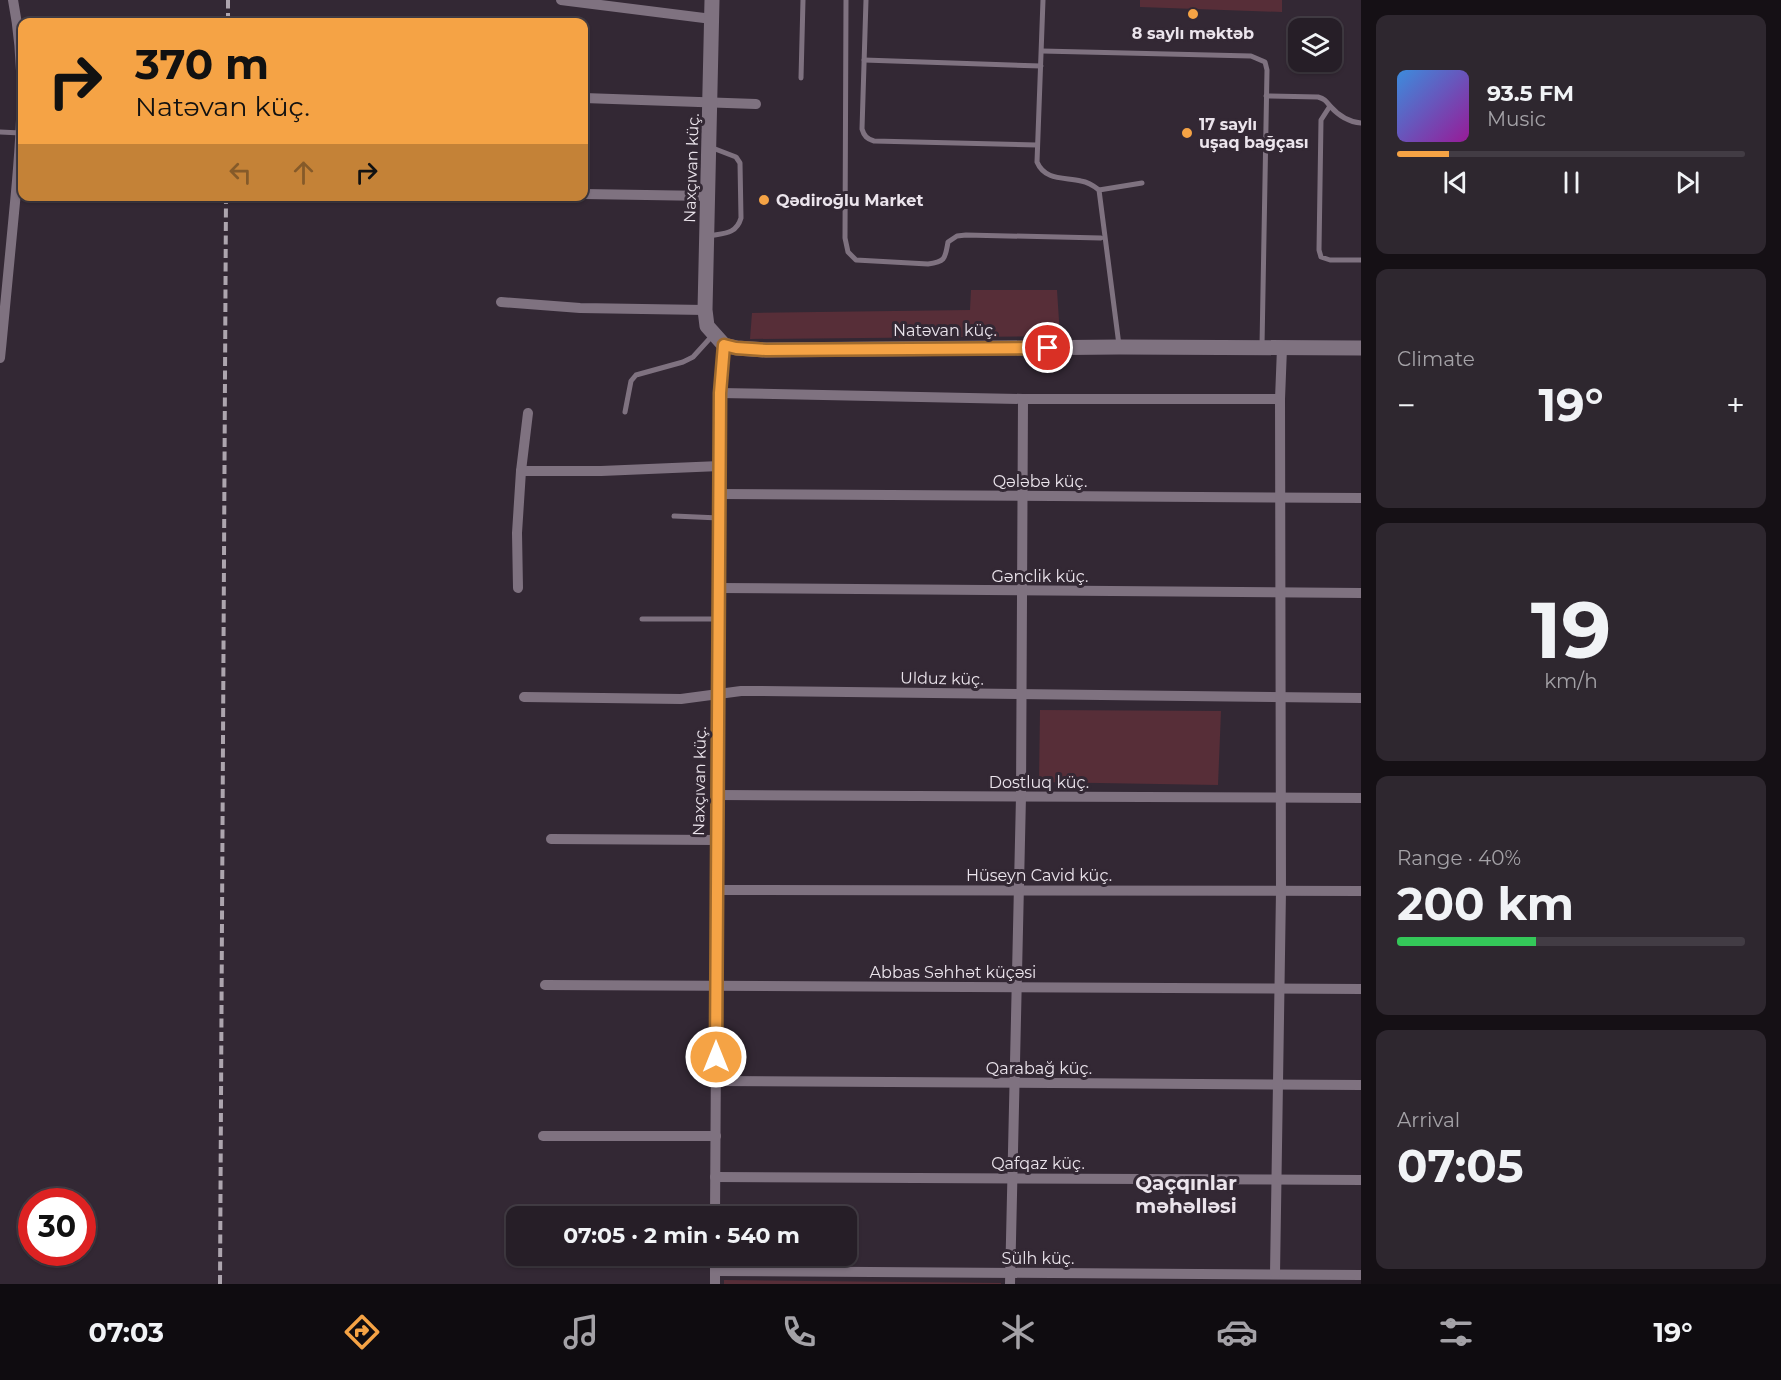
<!DOCTYPE html>
<html lang="en">
<head>
<meta charset="utf-8">
<style>
	body { margin:0; font-family:Montserrat,sans-serif; background:#2e272f; color:#f1f3f6; height:100vh; display:flex; flex-direction:column; font-size:22px; white-space:nowrap }
	* { box-sizing:border-box; margin:0 }
	p { font-size:20px; color:#a4a2a7 }
	.icon { flex:none; width:33px; height:33px; fill:none; stroke:currentColor; stroke-width:2; stroke-linecap:round; stroke-linejoin:round }
	.map { position:relative; flex:1; overflow:hidden }
	.sheet { display:flex; flex-direction:column; gap:15px; padding:15px; background:#151015; width:420px }
	.sheet>* { flex:none }
	.top-card { position:absolute; left:18px; top:18px; width:570px; height:183px; border-radius:12px; box-shadow:0 2px 4px #0004,0 0 0 2px #423c44; background:#f5a345; color:#111; overflow:hidden }
	.buttons { position:absolute; left:1288px; top:18px; display:grid; gap:12px }
	.buttons a { display:grid; place-items:center; width:54px; height:54px; border-radius:12px; background:#261e27; box-shadow:0 2px 4px #0004,0 0 0 2px #423c44; font-size:30px }
	.speed { position:absolute; left:18px; top:1188px; display:flex; gap:12px; font-size:30px; font-weight:700; text-align:center }
	.speed>* { display:grid; place-content:center; width:78px; height:78px; border-radius:50%; background:#261e27; box-shadow:0 2px 4px #0004,0 0 0 2px #423c44; line-height:1 }
	.speed .limit { border:9px solid #d22; background:#fff; color:#111 }
	.pin { position:absolute; display:grid; place-items:center; width:51px; height:51px; color:#fff; margin:-26px; border:3px solid #fff; border-radius:50%; box-shadow:0 2px 6px #0007 }
	.me { position:absolute; width:66px; margin:-33px; rotate:0deg; stroke-linejoin:round; filter:drop-shadow(0 0 4px #0008) }
	.turn { display:flex; align-items:center; gap:21px; height:126px; padding:0 18px; font-size:27px }
	.turn .icon { width:78px; height:78px; stroke-width:2.5 }
	.turn b { display:block; font-size:42px; line-height:51px }
	.lanes { display:flex; align-items:center; height:57px; padding:0 18px; background:#0003; justify-content:center; gap:30px; direction:ltr }
	.lanes .off { opacity:.35 }
	.big { font-size:45px; font-weight:700; line-height:1.1 }
	.sheet .tile { flex:1; display:flex; flex-direction:column; justify-content:center; gap:9px; min-width:0; padding:0 21px; border-radius:12px; background:#2e272f }
	.sheet .dial { align-items:center; gap:0 }
	.dial b { font-size:78px; line-height:1 }
	.song { display:flex; align-items:center; gap:18px }
	.cover { width:72px; height:72px; border-radius:9px; background:linear-gradient(135deg,hsl(210 70% 55%),hsl(300 70% 35%)) }
	.played { height:6px; border-radius:3px; background:linear-gradient(90deg,#f5a345 15%,#423c44 15%) }
	.keys { display:flex; justify-content:space-around; direction:ltr }
	.heat { display:flex; justify-content:space-between; align-items:center; font-size:33px; direction:ltr }
	.charge { height:9px; border-radius:4px; background:linear-gradient(90deg,#34c759 40%,#423c44 0) }
	.trip { position:absolute; left:506px; top:1206px; width:351px; height:60px; border-radius:12px; background:#261e27; box-shadow:0 2px 4px #0004,0 0 0 2px #423c44; font-weight:700; line-height:60px; text-align:center }
	.dock { display:flex; height:96px; justify-content:space-around; align-items:center; background:#0f0c10; color:#a4a2a7 }
	.dock .icon { width:42px; height:42px }
	.dock .current { color:#f5a345 }
	.dock b { font-size:27px; color:#f1f3f6 }
	main { display:flex; flex:1; min-height:0 }
	.map>svg:first-child { display:block }
	.green { fill:#572e38 }
	.lines { fill:none; stroke-linecap:round; stroke-linejoin:round }
	.lane { stroke:#7f7280; stroke-width:5 }
	.street { stroke:#7f7280; stroke-width:10 }
	.secondary { stroke:#7f7280; stroke-width:15 }
	.rail { stroke:#ada5ae; stroke-width:4; stroke-dasharray:9 4.5; stroke-linecap:butt }
	.route-casing { stroke:#9f6a2d; stroke-width:15 }
	.route { stroke:#f5a345; stroke-width:10 }
	.poi-dot { fill:#f5a345; stroke:#332834; stroke-width:2 }
	.labels { text-anchor:middle; stroke-width:6; stroke-linejoin:round; paint-order:stroke }
	.poi-label { font-size:16px; font-weight:bold; fill:#ebe4ec; stroke:#332834; text-anchor:start }
	.street-label { font-size:16px; fill:#ebe4ec; stroke:#332834 }
	.quarter-label { font-size:20px; font-weight:bold; fill:#ebe4ec; stroke:#332834 }
</style>
</head>
<body>
<main>
<div class="map">
<svg width="1361" height="1284" viewBox="0 0 1361 1284">
	<rect width="100%" height="100%" fill="#332834"/>
	<g class="green">
		<path d="M 1140,0 L 1282,0 L 1282,12 L 1140,7 Z"/>
		<path d="M 971,290 L 1057,290 L 1060,336 L 750,339 L 752,313 L 970,310 Z"/>
		<path d="M 1040,710 L 1221,711 L 1218,785 L 1039,782 Z"/>
		<path d="M 724,1280 L 1001,1283 L 1001,1284 L 724,1284 Z"/>
	</g>
	<g class="lines">
		<g class="lane">
			<path d="M 846,0 L 845,238 L 848,252 L 856,260 L 928,264 C 946,262 945,258 948,242 L 957,236 L 966,235 L 1101,238"/>
			<path d="M 866,0 L 862,129 C 864,136 867,139 874,141 L 1037,145"/>
			<path d="M 1043,0 L 1037,162 C 1045,181 1065,177 1081,181 C 1088,182 1094,186 1099,190 L 1119,345"/>
			<path d="M 1042,51 L 1251,56 L 1265,62 L 1267,70 L 1262,346"/>
			<path d="M 864,60 L 1041,66"/>
			<path d="M 801,78 L 803,0"/>
			<path d="M 1266,96 L 1318,97 C 1325,99 1326,101 1330,106 C 1338,115 1349,122 1361,123"/>
			<path d="M 1330,106 L 1321,120 L 1319,250 L 1321,257 L 1330,260 L 1361,260"/>
			<path d="M 0,132 L 21,133"/>
			<path d="M 1099,190 L 1142,183"/>
			<path d="M 708,236 C 723,233 736,235 741,218 L 740,163 L 736,157 L 710,147"/>
			<path d="M 625,412 L 631,381 L 636,375 L 683,362 L 693,357 L 712,336"/>
			<path d="M 674,516 L 719,518"/>
			<path d="M 642,619 L 718,619"/>
		</g>
		<g class="street">
			<path d="M 561,0 L 712,19"/>
			<path d="M 584,98 L 756,104"/>
			<path d="M 584,194 L 708,196"/>
			<path d="M 501,302 L 580,308 L 705,310"/>
			<path d="M 0,358 C 5,310 9,262 14,213 C 21,142 27,71 13,0"/>
			<path d="M 720,393 L 1023,399 L 1280,399"/>
			<path d="M 521,471 L 601,471 L 720,466"/>
			<path d="M 719,494 L 1361,498"/>
			<path d="M 518,588 L 517,533 L 521,471 L 528,413"/>
			<path d="M 719,588 L 1361,593"/>
			<path d="M 524,697 L 681,699 L 741,691 L 758,691 L 1361,698"/>
			<path d="M 717,795 L 1361,798"/>
			<path d="M 551,839 L 716,840"/>
			<path d="M 717,890 L 1361,891"/>
			<path d="M 545,985 L 1361,989"/>
			<path d="M 716,1081 L 1361,1085"/>
			<path d="M 543,1136 L 716,1136"/>
			<path d="M 715,1177 L 1361,1180"/>
			<path d="M 715,1216 L 720,393 L 724,345"/>
			<path d="M 715,1271 L 1361,1275"/>
			<path d="M 1275,1274 L 1281,891 L 1280,399 L 1282,348"/>
			<path d="M 715,1284 L 715,1256"/>
			<path d="M 1010,1284 L 1021,796 L 1023,399"/>
		</g>
		<path class="secondary" d="M 712,0 L 705,310 L 707,326 L 724,345 L 737,348 L 766,350 L 1119,347 L 1361,348"/>
		<g class="rail">
			<path d="M 228,22 L 228,0"/>
			<path d="M 220,1284 L 226,196"/>
		</g>
	</g>
	<g class="lines">
		<defs>
			<path id="route" d="M 716,1057 L 720,393 L 724,345 L 736,348 L 766,350 L 1048,348"/>
		</defs>
		<use href="#route" class="route-casing"/>
		<use href="#route" class="route"/>
	</g>
	<g class="poi-dot">
		<circle cx="1193" cy="14" r="6"/>
		<circle cx="1187" cy="133" r="6"/>
		<circle cx="764" cy="200" r="6"/>
	</g>
	<g class="labels">
		<g class="poi-label">
			<text x="1193" y="39" text-anchor="middle">8 saylı məktəb</text>
			<text x="1199" y="130">17 saylı<tspan x="1199" dy="18">uşaq bağçası</tspan></text>
			<text x="776" y="206">Qədiroğlu Market</text>
		</g>
		<g class="street-label">
			<text transform="translate(691 168) rotate(-88)" y="6">Naxçıvan küç.</text>
			<text x="945" y="336">Natəvan küç.</text>
			<text x="1040" y="487">Qələbə küç.</text>
			<text x="1040" y="582">Gənclik küç.</text>
			<text transform="translate(942 678) rotate(1)" y="6">Ulduz küç.</text>
			<text transform="translate(699 781) rotate(-89)" y="6">Naxçıvan küç.</text>
			<text x="1039" y="788">Dostluq küç.</text>
			<text x="1039" y="881">Hüseyn Cavid küç.</text>
			<text x="953" y="978">Abbas Səhhət küçəsi</text>
			<text x="1039" y="1074">Qarabağ küç.</text>
			<text x="1038" y="1169">Qafqaz küç.</text>
			<text x="1038" y="1264">Sülh küç.</text>
		</g>
		<g class="quarter-label">
			<text x="1186" y="1190">Qaçqınlar<tspan x="1186" dy="23">məhəlləsi</tspan></text>
		</g>
	</g>
</svg>
<div class="buttons">
<a><svg class="icon" aria-label="layers" viewBox="0 0 24 24"><path d="M12 4l9 5-9 5-9-5zM3 14l9 5 9-5"/></svg></a>
</div>
<div class="speed"><div class="limit">30</div></div>
<div class="pin" style="left:1048px;top:348px;background:#d93025"><svg class="icon" aria-label="arrive" viewBox="0 0 24 24"><path d="M6 21V4h12l-3 4 3 4H6"/></svg></div>
<svg class="me" style="left:716px;top:1057px" viewBox="-20 -20 40 40"><circle r="17" fill="#f5a345" stroke="#fff" stroke-width="3"/><path d="M0-11L8 9 0 5-8 9z" fill="#fff"/></svg>
<div class="trip">07:05 · 2 min · 540 m</div>
<div class="top-card">
<div class="turn"><svg class="icon" aria-label="right" viewBox="0 0 24 24"><path d="M7 20v-9h11M14 6l5 5-5 5"/></svg><div><b>370 m</b>Natəvan küç.</div></div>
<div class="lanes"><svg class="icon off" aria-label="left" viewBox="0 0 24 24"><path d="M17 20v-9H6M10 6l-5 5 5 5"/></svg><svg class="icon off" aria-label="ahead" viewBox="0 0 24 24"><path d="M12 20V5M6 11l6-6 6 6"/></svg><svg class="icon" aria-label="right" viewBox="0 0 24 24"><path d="M7 20v-9h11M14 6l5 5-5 5"/></svg></div>
</div>
</div>
<section class="sheet">
<div class="tile">
<div class="song"><i class="cover"></i><div><b>93.5 FM</b><p>Music</p></div></div>
<div class="played"></div>
<div class="keys"><svg class="icon" aria-label="previous" viewBox="0 0 24 24"><path d="M18 5L8 12l10 7zM5 5v14"/></svg><svg class="icon" aria-label="pause" viewBox="0 0 24 24"><path d="M8 5v14M16 5v14"/></svg><svg class="icon" aria-label="next" viewBox="0 0 24 24"><path d="M6 5l10 7-10 7zM19 5v14"/></svg></div>
</div>
<div class="tile"><p>Climate</p>
<div class="heat"><a>−</a><b class="big">19°</b><a>+</a></div>
</div>
<div class="tile dial"><b>19</b><p>km/h</p></div>
<div class="tile"><p>Range · 40%</p><b class="big">200 km</b><div class="charge"></div></div>
<div class="tile"><p>Arrival</p><b class="big">07:05</b></div>
</section>
</main>
<nav class="dock">
<b>07:03</b>
<svg class="icon current" aria-label="directions" viewBox="0 0 24 24"><path d="M12 3l9 9-9 9-9-9zM9 14v-3h6M13 9l2 2-2 2"/></svg>
<svg class="icon" aria-label="music" viewBox="0 0 24 24"><path d="M9 18V5l10-2v13"/><circle cx="6" cy="18" r="3"/><circle cx="16" cy="16" r="3"/></svg>
<svg class="icon" aria-label="phone" viewBox="0 0 24 24"><path d="M5 4h4l2 5-3 2q2 4 5 5l2-3 5 2v4C11 20 4 13 5 4z"/></svg>
<svg class="icon" aria-label="climate" viewBox="0 0 24 24"><path d="M12 3v18M4 7l16 10M4 17L20 7"/></svg>
<svg class="icon" aria-label="car" viewBox="0 0 24 24"><path d="M5 17H2v-5l4-1 3-4h7l3 4 3 1v5h-3M9 17h6M6 11h13"/><circle cx="7" cy="17" r="2"/><circle cx="17" cy="17" r="2"/></svg>
<svg class="icon" aria-label="filters" viewBox="0 0 24 24"><path d="M4 7h16M4 17h16"/><circle cx="9" cy="7" r="2"/><circle cx="15" cy="17" r="2"/></svg>
<b>19°</b>
</nav>
</body>
</html>
